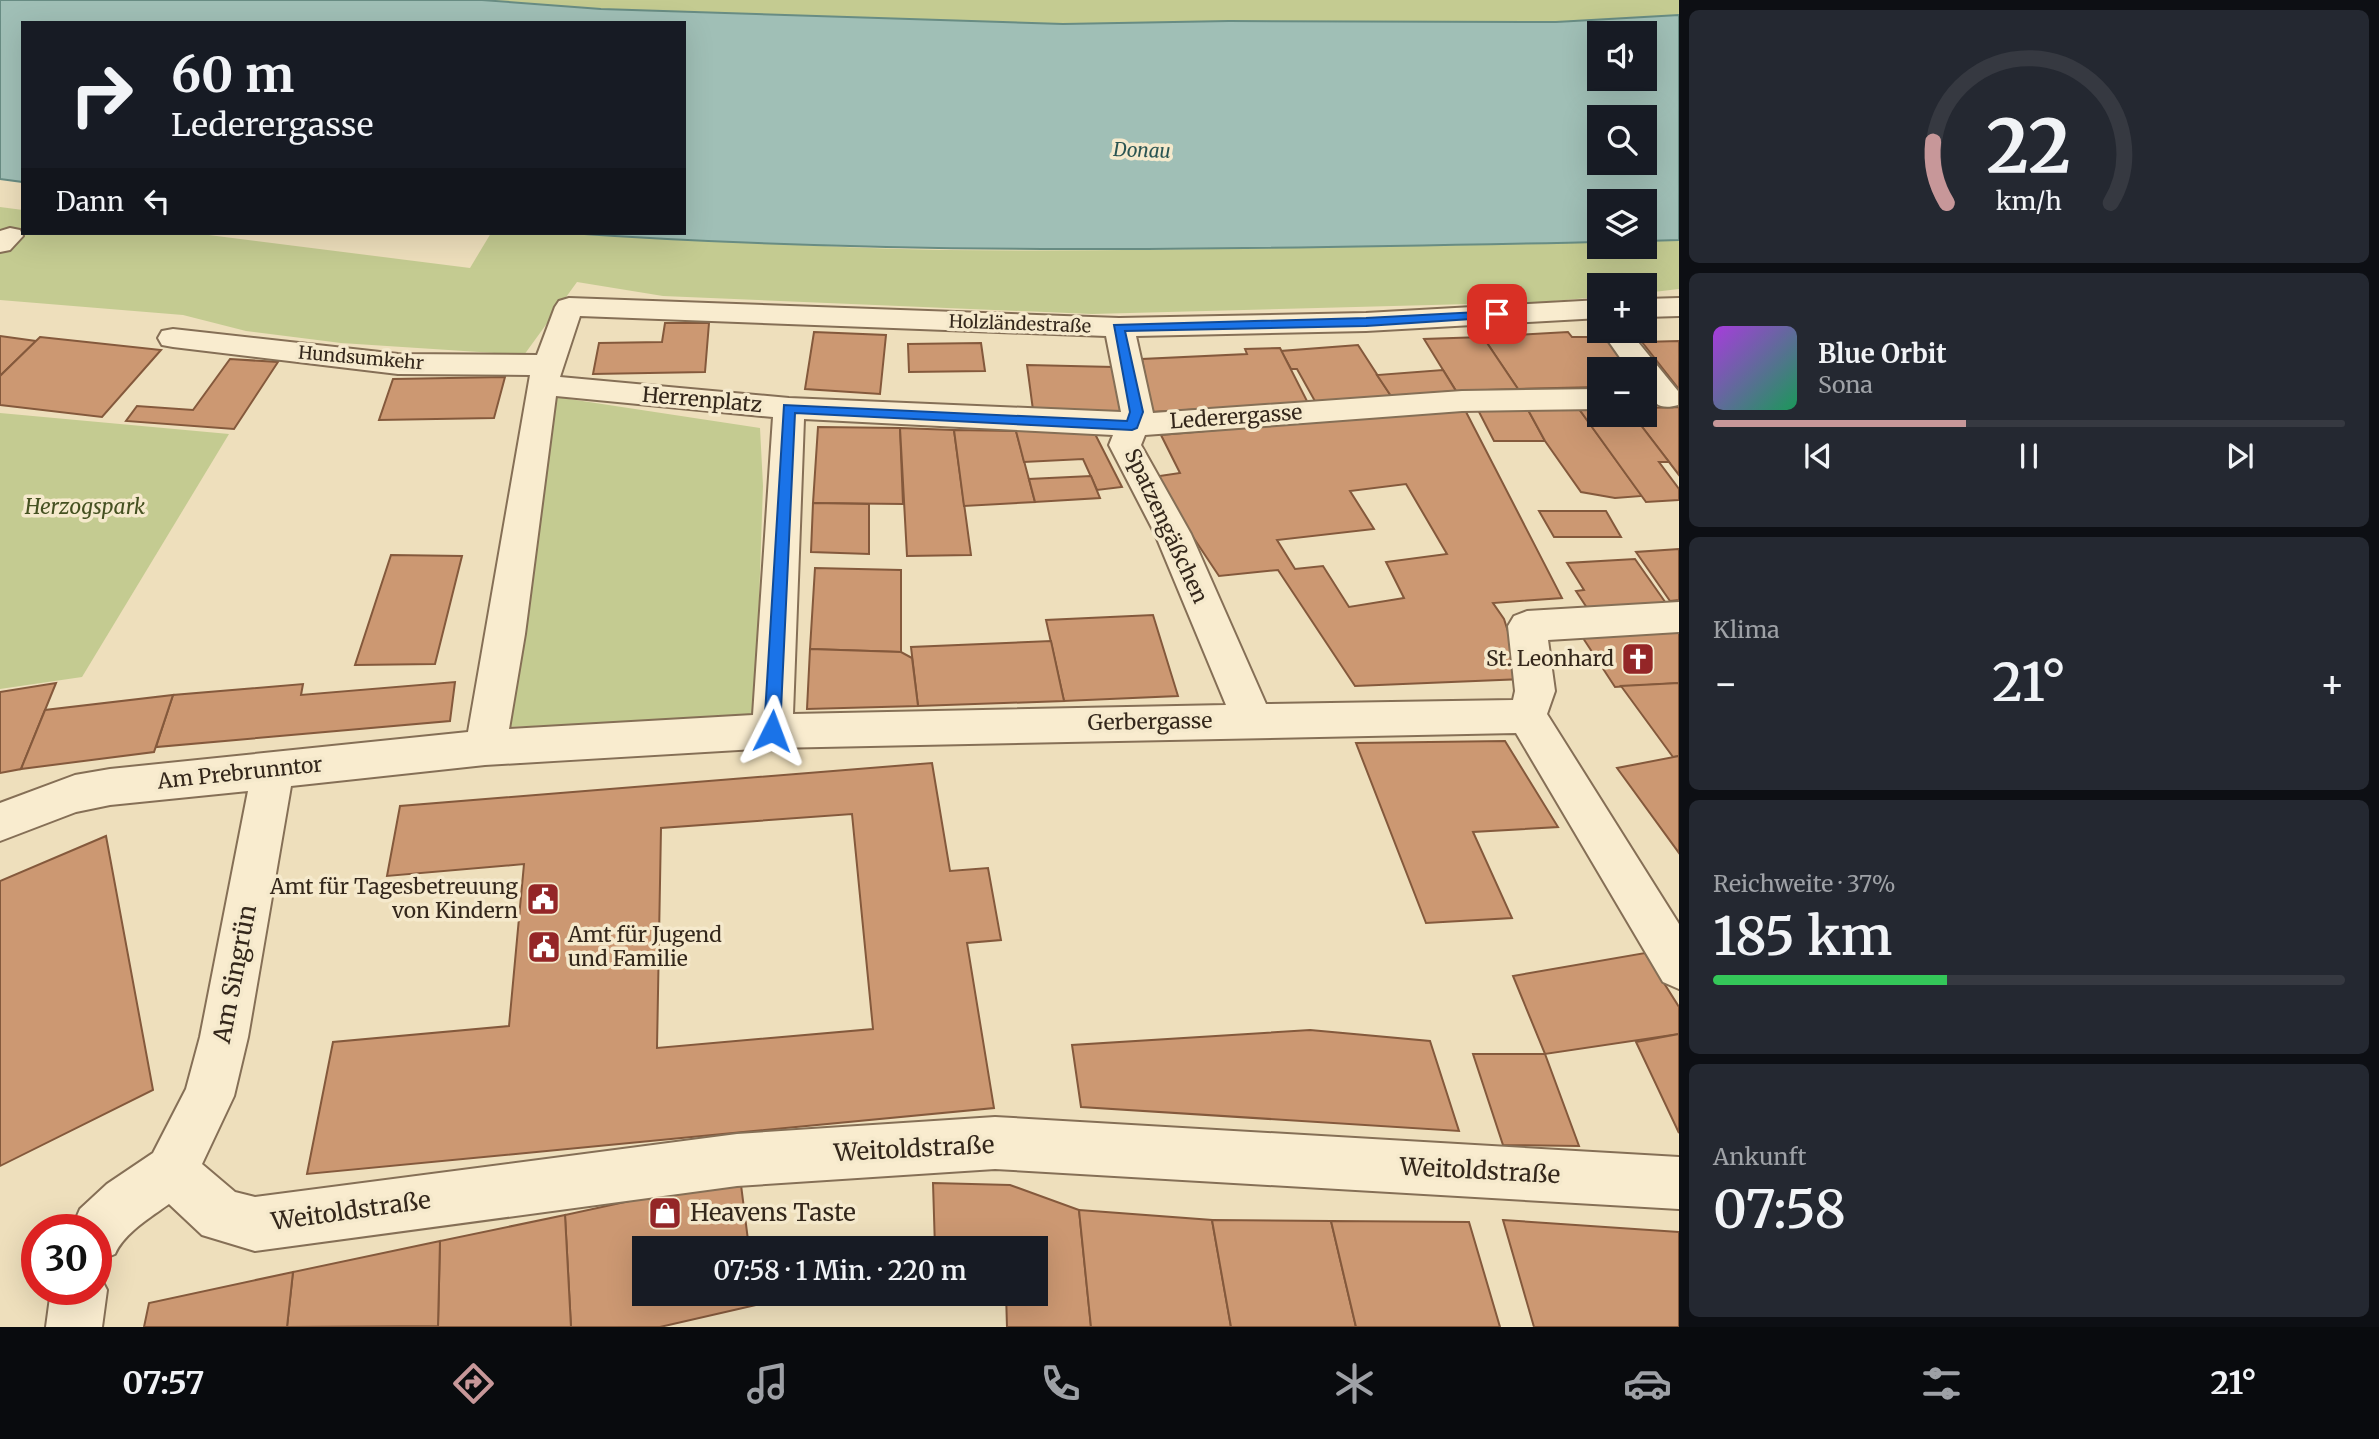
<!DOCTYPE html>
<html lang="de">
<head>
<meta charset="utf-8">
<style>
	body { margin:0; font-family:Merriweather,serif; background:#242831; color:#f1f3f6; height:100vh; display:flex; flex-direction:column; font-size:26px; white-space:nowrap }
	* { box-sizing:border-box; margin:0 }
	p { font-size:23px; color:#9ea1a6 }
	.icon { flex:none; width:38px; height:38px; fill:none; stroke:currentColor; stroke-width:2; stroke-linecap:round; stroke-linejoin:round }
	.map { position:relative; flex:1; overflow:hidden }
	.sheet { display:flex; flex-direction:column; gap:10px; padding:10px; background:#0d0f14; width:700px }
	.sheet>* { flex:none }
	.hud { position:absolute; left:21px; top:21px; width:665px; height:214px; border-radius:0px; box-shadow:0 7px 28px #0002; background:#171b24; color:#f1f3f6; overflow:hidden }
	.controls { position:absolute; left:1587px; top:21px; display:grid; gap:14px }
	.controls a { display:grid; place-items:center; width:70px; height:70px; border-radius:0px; background:#171b24; box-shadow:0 7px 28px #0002; font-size:35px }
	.speed { position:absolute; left:21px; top:1214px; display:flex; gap:14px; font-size:35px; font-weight:700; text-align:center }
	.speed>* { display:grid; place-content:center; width:91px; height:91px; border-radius:50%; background:#171b24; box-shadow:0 7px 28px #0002; line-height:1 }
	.speed .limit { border:10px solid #d22; background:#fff; color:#111 }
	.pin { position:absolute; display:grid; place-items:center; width:60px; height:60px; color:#fff; margin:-30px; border-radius:14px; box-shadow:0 4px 10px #0006 }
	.me { position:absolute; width:77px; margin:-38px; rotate:3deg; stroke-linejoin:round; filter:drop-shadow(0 0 5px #0008) }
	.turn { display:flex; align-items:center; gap:24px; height:147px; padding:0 35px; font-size:32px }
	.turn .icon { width:91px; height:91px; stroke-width:2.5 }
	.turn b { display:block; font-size:49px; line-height:60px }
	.then { display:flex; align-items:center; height:66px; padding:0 35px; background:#0003; gap:14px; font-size:26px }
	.big { font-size:52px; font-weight:600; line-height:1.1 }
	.sheet .card { flex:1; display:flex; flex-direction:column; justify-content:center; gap:10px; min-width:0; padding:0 24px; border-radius:10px; background:#242831 }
	.sheet .dial { align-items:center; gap:0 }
	.dial svg { height:182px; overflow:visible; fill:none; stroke:#363941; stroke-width:7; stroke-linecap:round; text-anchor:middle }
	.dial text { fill:#f1f3f6; stroke:none }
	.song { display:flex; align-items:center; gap:21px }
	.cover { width:84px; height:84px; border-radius:10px; background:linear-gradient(135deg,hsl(280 70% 55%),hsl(150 70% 35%)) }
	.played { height:7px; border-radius:4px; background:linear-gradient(90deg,#c79799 40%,#363941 40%) }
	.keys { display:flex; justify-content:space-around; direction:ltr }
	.heat { display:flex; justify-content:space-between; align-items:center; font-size:38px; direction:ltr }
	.charge { height:10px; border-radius:5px; background:linear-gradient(90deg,#34c759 37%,#363941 0) }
	.trip { position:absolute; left:632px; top:1236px; width:416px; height:70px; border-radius:0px; background:#171b24; box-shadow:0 7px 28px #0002; font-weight:600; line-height:70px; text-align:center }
	.dock { display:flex; height:112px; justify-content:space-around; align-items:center; background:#090b0e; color:#9ea1a6 }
	.dock .icon { width:49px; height:49px }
	.dock .active { color:#c79799 }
	.dock b { font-size:32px; color:#f1f3f6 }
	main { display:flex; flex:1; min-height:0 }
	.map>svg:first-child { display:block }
	.green { fill:#c4cb91 }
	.water { fill:#a0bfb6; stroke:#688c83; stroke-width:2; fill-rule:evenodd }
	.building { fill:#cc9872; stroke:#84593c; stroke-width:2; fill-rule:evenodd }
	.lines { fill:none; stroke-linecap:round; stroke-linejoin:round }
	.minor-casing { stroke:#856f56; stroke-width:4 }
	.minor { fill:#f9eccf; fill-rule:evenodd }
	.route { fill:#1a73e8; stroke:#114b97; stroke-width:2 }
	.labels { text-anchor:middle; stroke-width:7; stroke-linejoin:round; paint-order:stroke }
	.far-street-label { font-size:18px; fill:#34271b; stroke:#f5e9cc }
	.far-water-label { font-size:19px; font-style:italic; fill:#2a5452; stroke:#f5e9cc }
	.street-label { font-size:21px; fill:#34271b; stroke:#f5e9cc }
	.park-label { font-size:21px; font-style:italic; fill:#455121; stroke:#f5e9cc }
	.poi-label { font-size:21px; fill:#34271b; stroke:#f5e9cc; text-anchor:end }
	.near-street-label { font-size:24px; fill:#34271b; stroke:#f5e9cc }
	.near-poi-label { font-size:24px; fill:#34271b; stroke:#f5e9cc; text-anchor:start }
</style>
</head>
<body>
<main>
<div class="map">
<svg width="1679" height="1327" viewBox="0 0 1679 1327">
	<rect width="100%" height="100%" fill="#eedfbc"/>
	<g class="green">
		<path d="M 482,0 L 1679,0 L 1679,15 L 1556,22 L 1229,21 L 1063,24 L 601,9 Z"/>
		<path d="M 0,207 L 23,210 L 23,233 L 193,233 L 470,268 L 491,233 C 643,233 795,248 947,250 C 1165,252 1382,246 1599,242 L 1600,247 L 1645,247 L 1645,241 L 1679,240 L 1679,289 L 1645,293 L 1645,285 L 1600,285 L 1599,297 L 1542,302 L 1092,314 L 663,296 L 577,282 L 524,355 L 341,343 L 246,331 L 183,315 L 0,300 Z"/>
		<path d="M 556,397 L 760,428 L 763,486 L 755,717 L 507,727 L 524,635 Z"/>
		<path d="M 0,413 L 229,434 L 82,677 L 0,689 Z"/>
	</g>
	<path class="water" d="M 0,0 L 482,0 L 601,9 L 1063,24 L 1229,21 L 1556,22 L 1679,15 L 1679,240 L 1645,241 L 1645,201 L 1600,201 L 1599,242 C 1256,249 912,257 569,233 L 684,233 L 684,23 L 23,23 L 23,182 L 0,179 ZM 1600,33 L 1645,33 L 1645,79 L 1600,79 ZM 1600,117 L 1645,117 L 1645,163 L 1600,163 Z"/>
	<g class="building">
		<path d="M 665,323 L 709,323 L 705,372 L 593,374 L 599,343 L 662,342 Z"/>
		<path d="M 814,332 L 886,335 L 880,394 L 805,389 Z"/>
		<path d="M 1568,332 L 1572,337 L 1608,337 L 1633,369 L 1600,369 L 1600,387 L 1518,389 L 1483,337 Z"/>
		<path d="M 0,336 L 36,341 L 0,376 Z"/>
		<path d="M 40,337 L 161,350 L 102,417 L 0,405 L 0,376 Z"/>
		<path d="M 1483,337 L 1518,389 L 1456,391 L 1424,339 Z"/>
		<path d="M 1679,341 L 1679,388 L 1678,388 L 1642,342 Z"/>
		<path d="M 981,343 L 985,371 L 909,372 L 908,344 Z"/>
		<path d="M 1358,345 L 1391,396 L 1316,403 L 1297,369 L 1291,369 L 1281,351 Z"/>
		<path d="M 1280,348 L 1308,403 L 1152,412 L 1142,359 L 1247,354 L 1245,349 Z"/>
		<path d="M 230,359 L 278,362 L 234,429 L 126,421 L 137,406 L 193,410 Z"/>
		<path d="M 1027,365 L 1114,367 L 1123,412 L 1033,410 Z"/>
		<path d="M 1443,370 L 1456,391 L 1391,396 L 1377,375 Z"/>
		<path d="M 505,377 L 494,418 L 379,420 L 393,379 Z"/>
		<path d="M 1679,407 L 1679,475 L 1633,415 L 1645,415 L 1645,408 Z"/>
		<path d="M 1464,408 L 1562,598 L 1493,603 L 1504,619 L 1523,679 L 1355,686 L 1278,570 L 1219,576 L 1153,477 L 1180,473 L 1161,435 ZM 1406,484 L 1447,554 L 1386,562 L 1404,598 L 1349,607 L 1323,566 L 1295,569 L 1277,540 L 1374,529 L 1350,491 Z"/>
		<path d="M 1477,408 L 1527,408 L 1545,441 L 1494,441 Z"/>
		<path d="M 1527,408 L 1579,409 L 1642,496 L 1615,498 L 1581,492 L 1545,441 Z"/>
		<path d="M 1600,408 L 1600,415 L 1633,415 L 1669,462 L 1659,462 L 1679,489 L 1679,500 L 1646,502 L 1579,409 Z"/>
		<path d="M 818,427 L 900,428 L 903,504 L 813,503 Z"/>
		<path d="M 900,428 L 954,430 L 971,555 L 907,556 Z"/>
		<path d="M 954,430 L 1016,431 L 1035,502 L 964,506 Z"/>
		<path d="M 1093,430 L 1122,487 L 1097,490 L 1083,459 L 1024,462 L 1016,431 Z"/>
		<path d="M 1091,476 L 1100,498 L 1035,502 L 1029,479 Z"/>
		<path d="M 813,503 L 869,504 L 869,554 L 811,552 Z"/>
		<path d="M 1539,511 L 1606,511 L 1621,537 L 1554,537 Z"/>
		<path d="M 1679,549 L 1679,600 L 1670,601 L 1636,552 Z"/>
		<path d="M 391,555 L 462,556 L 435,664 L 355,665 Z"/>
		<path d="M 1635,559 L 1668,606 L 1589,611 L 1576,591 L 1584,590 L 1567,563 Z"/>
		<path d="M 815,568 L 901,570 L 901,652 L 810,649 Z"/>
		<path d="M 1153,615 L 1178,696 L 1064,701 L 1046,620 Z"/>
		<path d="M 1679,630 L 1679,683 L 1615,687 L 1581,635 Z"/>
		<path d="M 1051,641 L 1064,701 L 918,706 L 911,647 Z"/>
		<path d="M 810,649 L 901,652 L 912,658 L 918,706 L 807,709 Z"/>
		<path d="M 455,682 L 450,721 L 156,747 L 173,695 L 303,684 L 301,695 Z"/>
		<path d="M 56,683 L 21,769 L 0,773 L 0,692 Z"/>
		<path d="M 1679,683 L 1679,756 L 1673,757 L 1621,686 Z"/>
		<path d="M 173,695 L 154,752 L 21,769 L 45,710 Z"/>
		<path d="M 1505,741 L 1558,827 L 1473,832 L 1512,918 L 1426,923 L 1356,743 Z"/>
		<path d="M 1679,756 L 1679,853 L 1617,768 Z"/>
		<path d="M 932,763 L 950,871 L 988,868 L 1001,940 L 967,943 L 994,1108 L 307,1174 L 333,1042 L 509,1026 L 524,864 L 387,876 L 400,806 ZM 852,814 L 873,1029 L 657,1048 L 661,828 Z"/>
		<path d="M 106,836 L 153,1090 L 0,1166 L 0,881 Z"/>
		<path d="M 1645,953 L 1679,1007 L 1679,1034 L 1545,1054 L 1513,976 Z"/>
		<path d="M 1310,1030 L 1430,1041 L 1459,1131 L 1081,1107 L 1072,1045 Z"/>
		<path d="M 1679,1034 L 1679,1133 L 1636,1042 Z"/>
		<path d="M 1473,1054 L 1545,1054 L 1579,1146 L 1503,1145 Z"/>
		<path d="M 740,1177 L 749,1248 L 644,1248 L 644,1293 L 754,1293 L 756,1305 L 660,1327 L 571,1327 L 565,1215 Z"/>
		<path d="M 933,1183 L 1010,1185 L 1079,1210 L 1091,1327 L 1007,1327 L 1006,1293 L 1036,1293 L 1036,1248 L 935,1248 Z"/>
		<path d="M 1079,1210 L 1212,1220 L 1231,1327 L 1091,1327 Z"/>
		<path d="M 565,1215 L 571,1327 L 438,1327 L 440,1241 Z"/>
		<path d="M 1212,1220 L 1331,1221 L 1356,1327 L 1231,1327 Z"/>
		<path d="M 1503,1220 L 1679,1232 L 1679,1327 L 1534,1327 Z"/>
		<path d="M 1331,1221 L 1469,1222 L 1500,1327 L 1356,1327 Z"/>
		<path d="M 440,1241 L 438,1326 L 287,1327 L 293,1272 Z"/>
		<path d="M 293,1272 L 287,1327 L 144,1327 L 149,1303 Z"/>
	</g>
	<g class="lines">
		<defs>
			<g id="minor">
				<path d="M 10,228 L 20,230 L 23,236 L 10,250 L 0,252 L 0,231 Z"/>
				<path d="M 569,298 L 1119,318 L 1366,313 L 1600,300 L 1600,318 L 1366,331 L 1136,336 L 1153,413 L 1462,391 L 1600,389 L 1600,409 L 1462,411 L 1145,435 L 1141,445 L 1191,534 L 1266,704 L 1513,700 L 1515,691 L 1508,626 L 1514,616 L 1527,611 L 1679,602 L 1679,632 L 1548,640 L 1555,691 L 1547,714 L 1679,924 L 1679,989 L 1663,982 L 1516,733 L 772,748 L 485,765 L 291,786 L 248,1037 L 234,1096 L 202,1164 L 235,1192 L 255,1197 L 737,1134 L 995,1117 L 1679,1157 L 1679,1209 L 995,1169 L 737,1186 L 255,1251 L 202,1235 L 169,1204 C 151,1217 124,1233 115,1254 L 96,1262 L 96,1230 L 71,1230 L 80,1209 L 107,1184 L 153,1153 L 186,1089 L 200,1037 L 248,791 L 110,805 L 76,812 L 0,841 L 0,803 L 75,775 L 110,769 L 468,732 L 530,375 L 398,374 L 173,347 L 162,345 L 158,338 L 162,331 L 173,329 L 398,354 L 537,355 L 555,307 L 559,301 ZM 580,316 L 1106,336 L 1121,412 L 789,398 L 560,377 ZM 556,396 L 773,417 L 753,715 L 509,729 L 525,634 ZM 804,419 L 1113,435 L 1109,445 L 1155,534 L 1226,705 L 793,714 Z"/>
				<path d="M 1679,298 L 1679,316 L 1645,317 L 1645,299 Z"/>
				<path d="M 1600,329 L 1629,331 L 1678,391 L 1678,405 C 1651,413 1645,392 1645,369 L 1628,369 Z"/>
				<path d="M 96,1269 L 107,1290 L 102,1327 L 46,1327 L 51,1290 L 96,1290 Z"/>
			</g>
		</defs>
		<use href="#minor" class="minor-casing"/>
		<use href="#minor" class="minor"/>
	</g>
	<path class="route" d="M 1497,311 L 1503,314 L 1501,317 L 1366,326 L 1125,331 L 1143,412 L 1137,428 L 1132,430 L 795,413 L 780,731 L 772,738 L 766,736 L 764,731 L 784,405 L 1127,421 L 1130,412 L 1114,325 L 1366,318 Z"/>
	<defs>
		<symbol id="church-square" viewBox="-11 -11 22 22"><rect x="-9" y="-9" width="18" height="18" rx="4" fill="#942627" stroke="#f5e9cc"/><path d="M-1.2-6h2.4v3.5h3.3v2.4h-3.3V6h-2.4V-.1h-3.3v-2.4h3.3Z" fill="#fff"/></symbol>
		<symbol id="civic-square" viewBox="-11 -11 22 22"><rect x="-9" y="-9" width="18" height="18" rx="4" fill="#942627" stroke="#f5e9cc"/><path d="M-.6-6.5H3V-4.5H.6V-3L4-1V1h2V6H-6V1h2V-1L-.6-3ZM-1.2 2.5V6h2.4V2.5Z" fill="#fff"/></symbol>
		<symbol id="shop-square" viewBox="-11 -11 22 22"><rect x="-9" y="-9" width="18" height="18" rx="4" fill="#942627" stroke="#f5e9cc"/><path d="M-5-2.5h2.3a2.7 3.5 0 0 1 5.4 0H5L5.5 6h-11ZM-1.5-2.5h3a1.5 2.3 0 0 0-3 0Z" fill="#fff"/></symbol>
	</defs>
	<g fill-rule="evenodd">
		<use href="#church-square" x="1619" y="640" width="38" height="38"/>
		<use href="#civic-square" x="524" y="880" width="38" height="38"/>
		<use href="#civic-square" x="525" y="928" width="38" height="38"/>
		<use href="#shop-square" x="646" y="1194" width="38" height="38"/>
	</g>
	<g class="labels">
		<g class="far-street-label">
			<text transform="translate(1020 324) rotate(2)" y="6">Holzländestraße</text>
			<text transform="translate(361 358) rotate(5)" y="6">Hundsumkehr</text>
		</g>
		<g class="far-water-label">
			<text transform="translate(1142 150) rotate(2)" y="7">Donau</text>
		</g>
		<g class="street-label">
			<text transform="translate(702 400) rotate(5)" y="7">Herrenplatz</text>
			<text transform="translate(1236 417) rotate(-4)" y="7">Lederergasse</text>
			<text transform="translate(1166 526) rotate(65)" y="7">Spatzengäßchen</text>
			<text transform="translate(1150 722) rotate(-1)" y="7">Gerbergasse</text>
			<text transform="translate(240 773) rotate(-6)" y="7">Am Prebrunntor</text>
		</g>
		<g class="park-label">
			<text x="85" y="514">Herzogspark</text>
		</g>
		<g class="poi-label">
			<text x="1614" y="666">St. Leonhard</text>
			<text x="518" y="894">Amt für Tagesbetreuung<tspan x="518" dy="24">von Kindern</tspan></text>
			<text x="568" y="942" text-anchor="start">Amt für Jugend<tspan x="568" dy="24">und Familie</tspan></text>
		</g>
		<g class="near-street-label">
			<text transform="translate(235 974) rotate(-79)" y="8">Am Singrün</text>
			<text transform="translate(914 1149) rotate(-3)" y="8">Weitoldstraße</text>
			<text transform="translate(1480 1171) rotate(3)" y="8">Weitoldstraße</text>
			<text transform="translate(351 1211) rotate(-8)" y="8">Weitoldstraße</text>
		</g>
		<g class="near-poi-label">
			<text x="690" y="1221">Heavens Taste</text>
		</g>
	</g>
</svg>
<div class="controls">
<a><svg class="icon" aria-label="sound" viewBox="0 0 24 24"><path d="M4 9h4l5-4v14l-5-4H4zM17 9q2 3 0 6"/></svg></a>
<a><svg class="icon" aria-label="search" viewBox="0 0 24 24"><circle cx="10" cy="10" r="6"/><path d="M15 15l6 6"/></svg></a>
<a><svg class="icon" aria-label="layers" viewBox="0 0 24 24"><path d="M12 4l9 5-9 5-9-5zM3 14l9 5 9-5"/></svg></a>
<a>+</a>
<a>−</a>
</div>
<div class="speed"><div class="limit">30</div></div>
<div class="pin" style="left:1497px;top:314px;background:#d93025"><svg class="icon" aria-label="arrive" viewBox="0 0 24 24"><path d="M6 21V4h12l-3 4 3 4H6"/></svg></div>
<svg class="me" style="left:772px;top:731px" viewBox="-20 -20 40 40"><path d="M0-17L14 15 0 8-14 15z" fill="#1a73e8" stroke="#fff" stroke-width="4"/></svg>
<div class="trip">07:58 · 1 Min. · 220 m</div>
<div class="hud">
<div class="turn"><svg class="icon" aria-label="right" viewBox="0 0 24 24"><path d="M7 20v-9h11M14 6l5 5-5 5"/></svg><div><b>60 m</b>Lederergasse</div></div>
<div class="then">Dann<svg class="icon" aria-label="left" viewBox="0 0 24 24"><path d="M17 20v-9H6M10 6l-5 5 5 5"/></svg></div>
</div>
</div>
<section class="sheet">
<div class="card dial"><svg viewBox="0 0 100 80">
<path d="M14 69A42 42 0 1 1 86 69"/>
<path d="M14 69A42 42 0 0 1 8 42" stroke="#c79799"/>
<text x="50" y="56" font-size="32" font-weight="700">22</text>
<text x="50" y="72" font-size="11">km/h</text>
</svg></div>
<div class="card">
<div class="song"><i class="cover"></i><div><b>Blue Orbit</b><p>Sona</p></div></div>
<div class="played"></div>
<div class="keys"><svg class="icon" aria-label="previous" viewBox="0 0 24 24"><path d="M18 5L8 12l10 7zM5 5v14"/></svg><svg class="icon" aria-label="pause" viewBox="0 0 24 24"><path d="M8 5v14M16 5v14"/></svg><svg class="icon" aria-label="next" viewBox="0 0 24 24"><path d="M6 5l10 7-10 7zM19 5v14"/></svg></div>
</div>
<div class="card"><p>Klima</p>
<div class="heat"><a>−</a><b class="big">21°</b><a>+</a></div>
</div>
<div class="card"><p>Reichweite · 37%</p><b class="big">185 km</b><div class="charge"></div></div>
<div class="card"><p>Ankunft</p><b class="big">07:58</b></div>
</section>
</main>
<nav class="dock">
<b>07:57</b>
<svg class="icon active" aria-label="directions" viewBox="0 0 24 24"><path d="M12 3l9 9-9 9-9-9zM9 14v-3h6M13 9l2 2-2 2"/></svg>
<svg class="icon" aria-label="music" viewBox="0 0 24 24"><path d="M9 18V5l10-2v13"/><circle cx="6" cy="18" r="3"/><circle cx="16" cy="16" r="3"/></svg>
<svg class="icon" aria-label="phone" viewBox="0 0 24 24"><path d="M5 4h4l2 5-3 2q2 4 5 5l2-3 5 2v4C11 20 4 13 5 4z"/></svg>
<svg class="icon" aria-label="climate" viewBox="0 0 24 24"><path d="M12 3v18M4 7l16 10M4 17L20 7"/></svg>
<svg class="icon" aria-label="car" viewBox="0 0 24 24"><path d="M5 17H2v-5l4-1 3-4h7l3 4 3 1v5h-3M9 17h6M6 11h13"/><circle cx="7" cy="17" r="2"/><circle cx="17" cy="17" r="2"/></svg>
<svg class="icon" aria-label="filters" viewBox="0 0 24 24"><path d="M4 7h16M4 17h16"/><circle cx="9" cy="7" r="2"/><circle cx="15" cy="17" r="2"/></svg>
<b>21°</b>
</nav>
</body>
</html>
